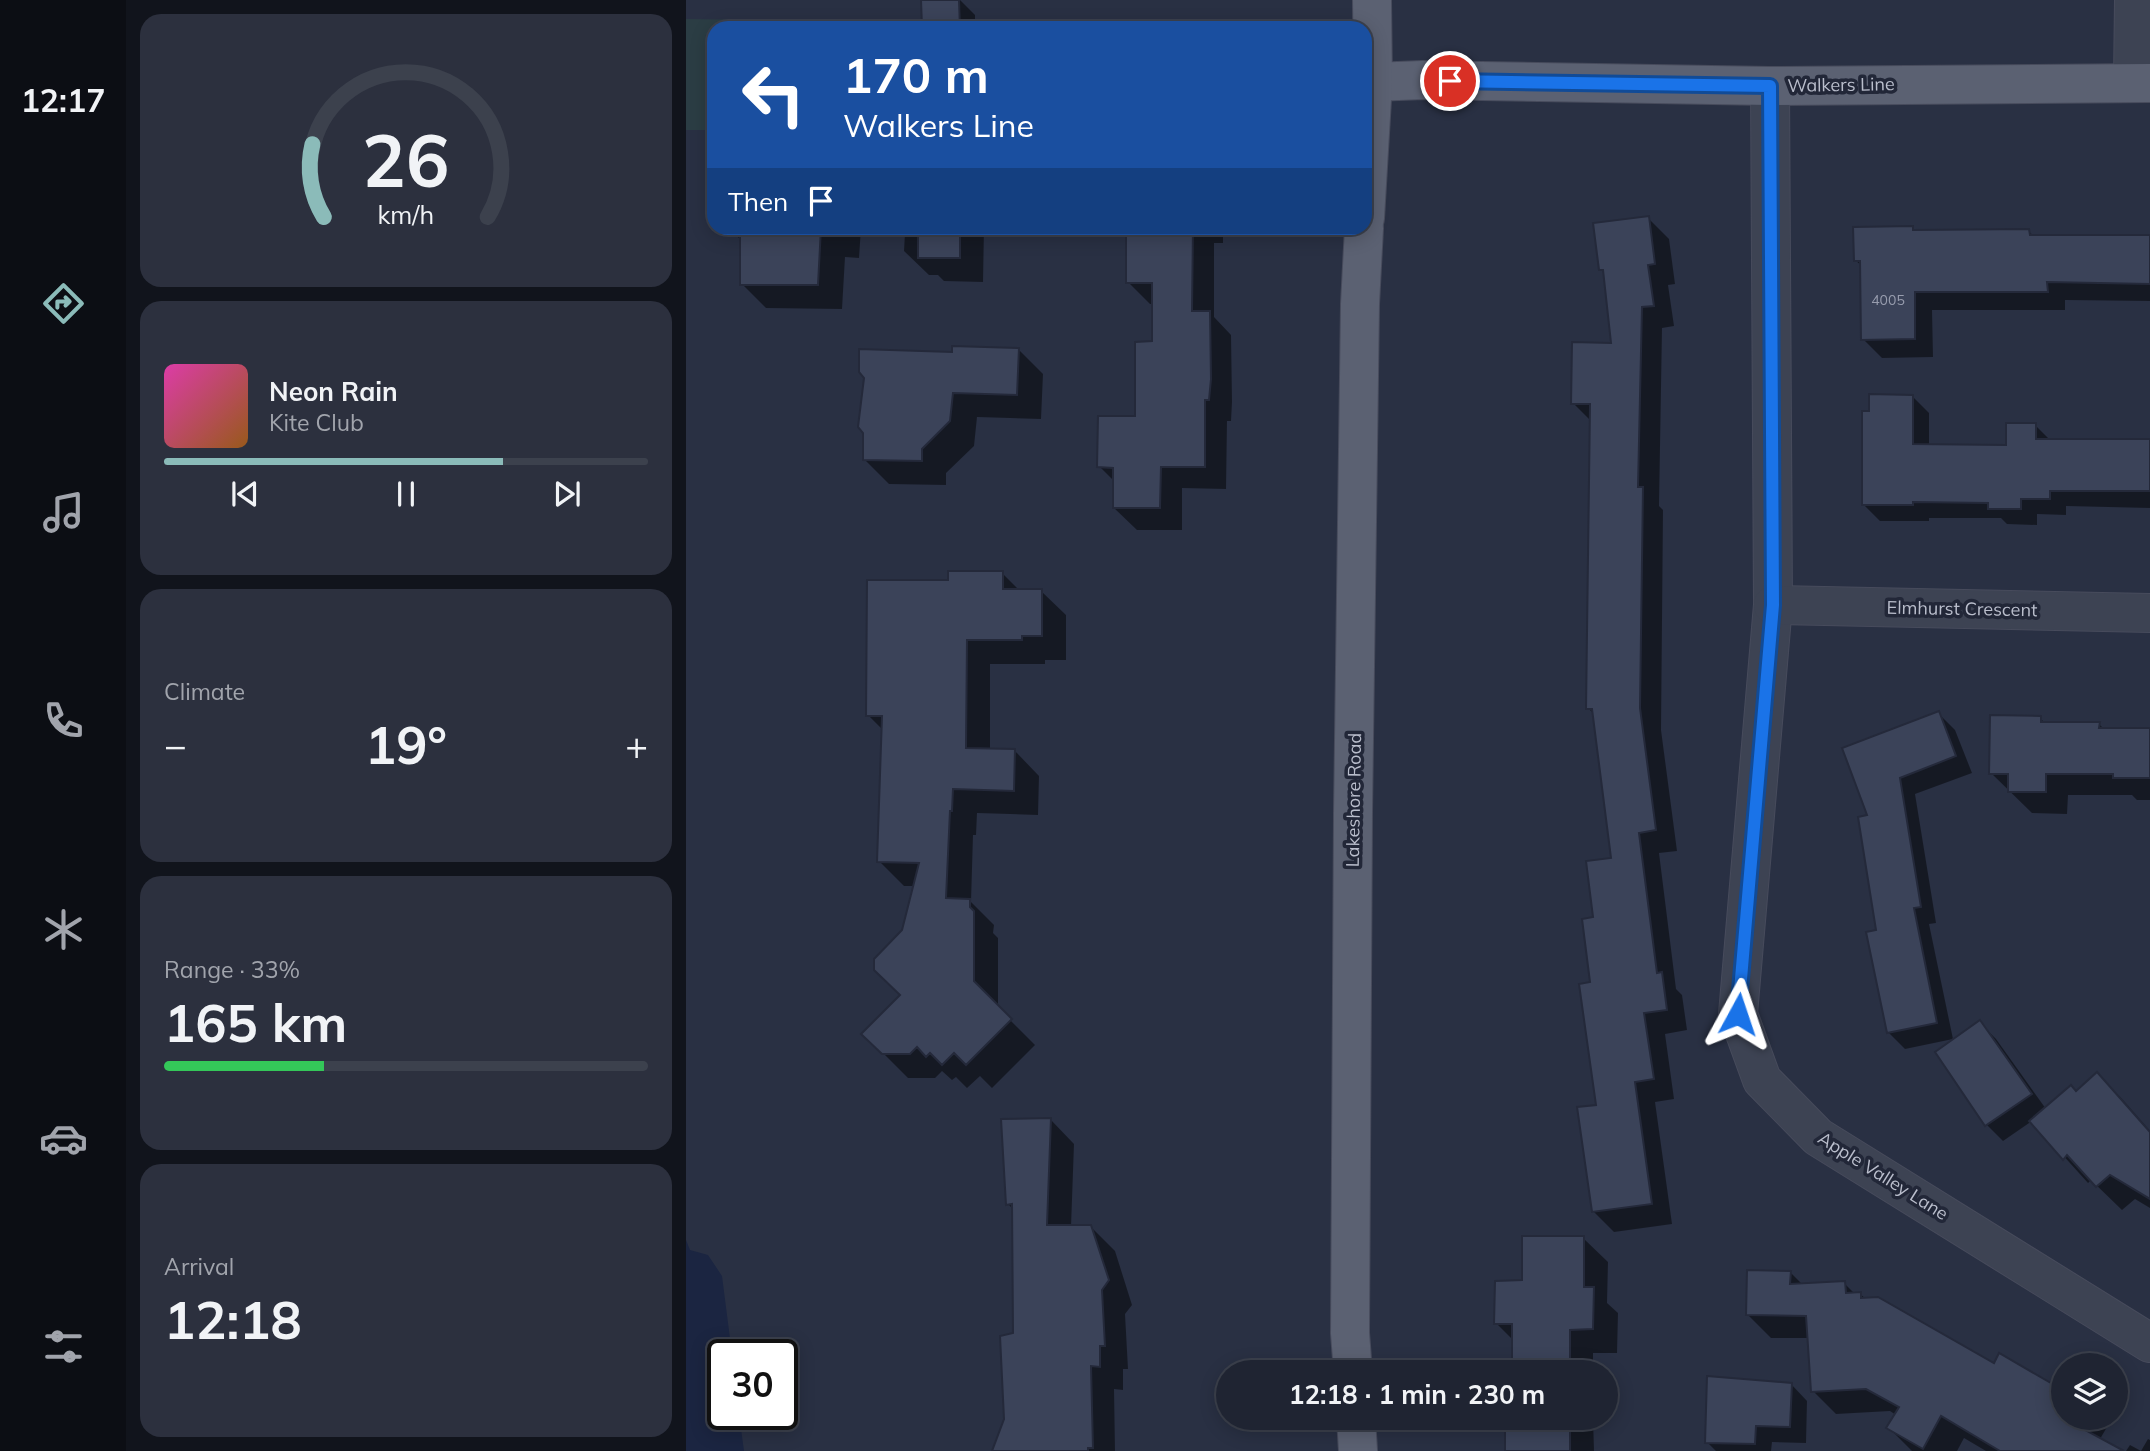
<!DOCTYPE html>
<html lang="en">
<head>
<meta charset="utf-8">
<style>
	body { margin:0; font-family:Mulish,sans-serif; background:#2c303e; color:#f1f3f6; height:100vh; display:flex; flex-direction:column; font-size:26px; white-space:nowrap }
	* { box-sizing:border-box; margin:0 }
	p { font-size:23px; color:#a1a4ac }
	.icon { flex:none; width:38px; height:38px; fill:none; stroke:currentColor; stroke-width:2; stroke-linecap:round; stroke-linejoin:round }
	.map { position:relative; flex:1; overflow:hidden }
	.details { display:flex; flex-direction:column; gap:14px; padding:14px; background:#11141c; width:560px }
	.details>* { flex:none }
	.guide { position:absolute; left:21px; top:21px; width:665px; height:214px; border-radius:21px; box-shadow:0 4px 18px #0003,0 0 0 2px #3c414d; background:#1a4fa0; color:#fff; overflow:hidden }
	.tools { position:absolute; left:1365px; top:1353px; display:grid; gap:14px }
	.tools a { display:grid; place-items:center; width:77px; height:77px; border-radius:50%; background:#1f2432; box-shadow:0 4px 18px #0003,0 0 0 2px #3c414d; font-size:35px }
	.speed { position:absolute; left:21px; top:1339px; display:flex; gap:14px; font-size:35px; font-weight:700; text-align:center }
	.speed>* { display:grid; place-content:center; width:91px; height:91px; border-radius:50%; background:#1f2432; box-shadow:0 4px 18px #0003,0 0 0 2px #3c414d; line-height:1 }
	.speed .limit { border:4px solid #111; border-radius:10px; background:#fff; color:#111 }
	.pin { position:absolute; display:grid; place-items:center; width:60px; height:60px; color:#fff; margin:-30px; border:4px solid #fff; border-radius:50%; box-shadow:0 2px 7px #0007 }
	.me { position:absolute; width:77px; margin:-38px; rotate:5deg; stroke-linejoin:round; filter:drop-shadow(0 0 5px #0008) }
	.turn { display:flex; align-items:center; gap:24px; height:147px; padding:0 21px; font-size:32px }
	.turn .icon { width:91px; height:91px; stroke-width:2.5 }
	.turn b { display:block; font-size:49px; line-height:60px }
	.then { display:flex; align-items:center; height:66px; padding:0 21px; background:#0003; gap:14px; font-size:26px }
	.big { font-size:52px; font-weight:700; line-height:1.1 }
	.details .widget { flex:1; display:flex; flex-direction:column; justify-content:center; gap:10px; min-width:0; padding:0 24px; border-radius:21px; background:#2c303e }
	.details .dial { align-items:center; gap:0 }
	.dial svg { height:182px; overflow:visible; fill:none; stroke:#3c414d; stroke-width:7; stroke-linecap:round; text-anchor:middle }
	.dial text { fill:#f1f3f6; stroke:none }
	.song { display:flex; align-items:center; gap:21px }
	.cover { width:84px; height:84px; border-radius:10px; background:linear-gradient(135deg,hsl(320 70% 55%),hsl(30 70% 35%)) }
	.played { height:7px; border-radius:4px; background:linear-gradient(90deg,#8bbbb9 70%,#3c414d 70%) }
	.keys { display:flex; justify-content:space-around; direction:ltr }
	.heat { display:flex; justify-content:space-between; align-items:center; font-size:38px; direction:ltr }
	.charge { height:10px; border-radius:5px; background:linear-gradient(90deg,#34c759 33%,#3c414d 0) }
	.trip { position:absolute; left:530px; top:1360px; width:402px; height:70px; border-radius:35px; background:#1f2432; box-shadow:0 4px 18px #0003,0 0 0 2px #3c414d; font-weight:700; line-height:70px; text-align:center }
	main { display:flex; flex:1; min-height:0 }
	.dock { display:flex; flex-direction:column; width:126px; justify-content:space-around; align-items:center; background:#0c0e14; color:#a1a4ac }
	.dock .icon { width:49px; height:49px }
	.dock .selected { color:#8bbbb9 }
	.dock b { font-size:32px; color:#f1f3f6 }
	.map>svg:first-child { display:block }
	.green { fill:#2b3d44 }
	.water { fill:#1b2541 }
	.shadow { fill:#0007 }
	.building { fill:#3b4359; stroke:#24293a; stroke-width:2 }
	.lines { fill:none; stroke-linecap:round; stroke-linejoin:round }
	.minor-casing { stroke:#474b5c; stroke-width:40 }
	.major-casing { stroke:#474b5c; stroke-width:40 }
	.minor { stroke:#3d4353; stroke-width:38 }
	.major { stroke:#5b6172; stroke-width:38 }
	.route-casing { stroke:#114b97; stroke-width:18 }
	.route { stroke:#1a73e8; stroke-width:12 }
	.labels { text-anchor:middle; stroke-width:7; stroke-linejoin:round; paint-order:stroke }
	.number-label { font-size:14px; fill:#989dae }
	.street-label { font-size:18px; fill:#babecc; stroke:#222738 }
</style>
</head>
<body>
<main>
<nav class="dock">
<b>12:17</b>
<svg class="icon selected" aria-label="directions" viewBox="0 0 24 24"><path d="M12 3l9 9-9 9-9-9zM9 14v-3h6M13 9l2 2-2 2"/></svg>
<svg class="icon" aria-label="music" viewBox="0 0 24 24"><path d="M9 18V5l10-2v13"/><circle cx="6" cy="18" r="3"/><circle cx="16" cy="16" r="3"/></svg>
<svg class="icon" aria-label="phone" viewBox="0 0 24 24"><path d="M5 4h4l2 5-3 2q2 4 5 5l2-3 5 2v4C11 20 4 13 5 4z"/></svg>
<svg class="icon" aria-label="climate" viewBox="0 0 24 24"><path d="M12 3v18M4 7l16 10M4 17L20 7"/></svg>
<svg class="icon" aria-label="car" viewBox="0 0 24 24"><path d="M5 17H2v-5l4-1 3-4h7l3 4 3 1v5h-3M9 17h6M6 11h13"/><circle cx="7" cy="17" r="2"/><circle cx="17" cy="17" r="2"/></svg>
<svg class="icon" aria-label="filters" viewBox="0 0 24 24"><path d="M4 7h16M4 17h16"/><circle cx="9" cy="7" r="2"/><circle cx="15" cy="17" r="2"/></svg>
</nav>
<section class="details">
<div class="widget dial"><svg viewBox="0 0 100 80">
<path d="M14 69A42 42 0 1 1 86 69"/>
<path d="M14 69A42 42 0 0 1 9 37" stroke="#8bbbb9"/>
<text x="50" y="56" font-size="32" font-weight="700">26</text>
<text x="50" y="72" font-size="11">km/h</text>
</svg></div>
<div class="widget">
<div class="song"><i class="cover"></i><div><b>Neon Rain</b><p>Kite Club</p></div></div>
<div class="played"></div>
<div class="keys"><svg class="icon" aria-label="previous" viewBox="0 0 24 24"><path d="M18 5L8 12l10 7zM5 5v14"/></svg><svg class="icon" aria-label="pause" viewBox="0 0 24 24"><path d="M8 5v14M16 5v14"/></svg><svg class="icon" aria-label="next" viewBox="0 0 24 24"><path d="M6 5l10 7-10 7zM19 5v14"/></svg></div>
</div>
<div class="widget"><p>Climate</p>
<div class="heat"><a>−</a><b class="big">19°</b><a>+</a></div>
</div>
<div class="widget"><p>Range · 33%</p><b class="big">165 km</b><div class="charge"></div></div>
<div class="widget"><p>Arrival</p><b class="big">12:18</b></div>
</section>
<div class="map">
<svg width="1464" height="1451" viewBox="0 0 1464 1451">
	<rect width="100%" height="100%" fill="#293043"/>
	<path class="green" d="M 0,19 L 77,20 L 77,28 L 28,28 L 28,130 L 0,130 Z"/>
	<path class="water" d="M 0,1240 L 4,1250 L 22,1255 L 36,1276 L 46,1354 L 37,1354 L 37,1414 L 53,1414 L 58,1451 L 0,1451 Z"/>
	<g class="shadow">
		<path d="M 237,0 L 274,0 L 289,15 L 289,28 L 238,28 Z"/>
		<path d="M 23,149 L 28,149 L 28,192 L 23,187 Z"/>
		<path d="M 962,218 L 983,239 L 989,284 L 982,285 L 988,326 L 976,328 L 973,506 L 977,510 L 975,730 L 991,851 L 973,853 L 990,989 L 996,995 L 1001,1030 L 979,1034 L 988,1099 L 969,1102 L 986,1224 L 928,1232 L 907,1211 L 912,1106 L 906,984 L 927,860 L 908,714 L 902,708 L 906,422 L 887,403 L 927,344 L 919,274 L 915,269 Z"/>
		<path d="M 50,228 L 175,228 L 173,258 L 159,257 L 156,309 L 80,308 L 56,284 L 56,241 L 50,235 Z"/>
		<path d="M 213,228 L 298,228 L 297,282 L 258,281 L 252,275 L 243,275 L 218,251 L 219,233 Z"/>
		<path d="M 442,228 L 537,228 L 537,243 L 528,243 L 528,317 L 545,335 L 546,402 L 545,421 L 541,421 L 540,489 L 496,488 L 496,530 L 451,530 L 428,508 L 429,482 L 413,466 L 450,418 L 468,343 L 468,304 L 464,304 L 442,282 Z"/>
		<path d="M 1227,228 L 1231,232 L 1342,231 L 1348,236 L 1464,237 L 1464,301 L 1379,300 L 1379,310 L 1246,310 L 1247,357 L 1196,358 L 1177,339 L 1176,266 L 1169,260 Z"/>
		<path d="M 332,349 L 357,374 L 355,419 L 291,417 L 288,446 L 260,473 L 260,485 L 203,484 L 178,459 L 180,377 L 268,354 Z"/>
		<path d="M 1226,396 L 1243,413 L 1243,446 L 1322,447 L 1349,425 L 1365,441 L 1464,441 L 1464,508 L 1380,506 L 1380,515 L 1351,514 L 1351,525 L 1321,524 L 1315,518 L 1243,518 L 1243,521 L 1194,521 L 1178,505 Z"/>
		<path d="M 316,573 L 334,591 L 355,591 L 380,615 L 380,660 L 359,660 L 359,664 L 304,664 L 304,750 L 329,751 L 353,776 L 352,815 L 291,813 L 290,835 L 287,835 L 285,902 L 308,925 L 307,933 L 312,938 L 312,1008 L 349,1045 L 306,1088 L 294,1076 L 281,1088 L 270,1077 L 266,1080 L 256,1071 L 249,1078 L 222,1078 L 178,1034 L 216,995 L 218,931 L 229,886 L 218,886 L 193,861 L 197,730 L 182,715 L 263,581 Z"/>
		<path d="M 1252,713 L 1269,730 L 1286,773 L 1229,794 L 1250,923 L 1243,924 L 1267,1039 L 1219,1049 L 1202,1032 L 1184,816 Z"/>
		<path d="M 1354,718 L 1360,724 L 1413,724 L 1419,730 L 1464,730 L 1464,800 L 1451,800 L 1446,795 L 1382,795 L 1381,814 L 1346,813 L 1305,773 Z"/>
		<path d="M 1294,1023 L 1310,1039 L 1360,1109 L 1390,1093 L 1411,1074 L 1436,1099 L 1464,1131 L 1464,1208 L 1449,1199 L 1436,1210 L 1405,1180 L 1402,1183 L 1346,1121 L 1317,1141 L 1301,1125 Z"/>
		<path d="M 365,1120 L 388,1144 L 385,1227 L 405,1227 L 429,1251 L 446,1305 L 439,1314 L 442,1369 L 437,1369 L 437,1390 L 428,1389 L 429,1451 L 313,1451 L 319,1420 L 328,1334 L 328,1210 L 322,1204 Z"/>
		<path d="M 897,1238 L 922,1262 L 921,1303 L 932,1313 L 931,1353 L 907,1353 L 907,1372 L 828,1372 L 828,1341 L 810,1323 L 837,1282 Z"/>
		<path d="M 1104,1272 L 1117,1285 L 1158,1283 L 1169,1294 L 1174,1294 L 1180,1299 L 1308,1366 L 1314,1356 L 1377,1392 L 1377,1418 L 1411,1418 L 1421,1427 L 1414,1439 L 1434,1451 L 1300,1451 L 1278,1438 L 1271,1451 L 1226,1451 L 1203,1428 L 1210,1415 L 1204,1411 L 1150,1414 L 1127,1391 L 1123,1338 L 1085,1338 L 1062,1315 Z"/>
		<path d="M 1105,1384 L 1121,1401 L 1120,1443 L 1086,1442 L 1085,1451 L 1030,1451 L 1021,1442 Z"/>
		<path d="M 821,1418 L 907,1418 L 908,1451 L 821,1451 Z"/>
		<path d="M 1462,1439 L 1464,1440 L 1464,1451 L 1440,1451 L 1444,1445 L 1455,1451 Z"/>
	</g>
	<g class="building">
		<path d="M 235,0 L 273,0 L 274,28 L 236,28 Z"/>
		<path d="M 963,216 L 969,264 L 962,265 L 968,306 L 956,307 L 952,487 L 957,487 L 954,708 L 970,830 L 953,833 L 971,973 L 976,972 L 981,1010 L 958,1013 L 968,1079 L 949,1082 L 966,1204 L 906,1212 L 891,1107 L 910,1105 L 893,984 L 904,982 L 896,919 L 907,917 L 900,861 L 925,858 L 906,709 L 900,709 L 904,404 L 885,404 L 886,342 L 925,343 L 917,270 L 913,270 L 907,223 Z"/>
		<path d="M 1227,226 L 1227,230 L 1343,229 L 1344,235 L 1464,235 L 1464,284 L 1361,282 L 1362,292 L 1229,292 L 1229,339 L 1175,340 L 1174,261 L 1168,261 L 1167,227 Z"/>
		<path d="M 54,228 L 135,228 L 132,285 L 54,285 Z"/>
		<rect x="232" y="228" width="42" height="30"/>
		<path d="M 440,228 L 507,228 L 506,311 L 524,311 L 525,379 L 523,400 L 519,400 L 519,467 L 475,467 L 474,508 L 427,508 L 427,468 L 411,467 L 412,416 L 449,416 L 449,342 L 466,341 L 466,283 L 440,283 Z"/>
		<path d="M 266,346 L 333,348 L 331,395 L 267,393 L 264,421 L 236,449 L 236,461 L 177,460 L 177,433 L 172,427 L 178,378 L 173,372 L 173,349 L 266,352 Z"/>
		<path d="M 1183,394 L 1227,395 L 1227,444 L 1320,445 L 1320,423 L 1350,423 L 1350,439 L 1464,439 L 1464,491 L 1364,491 L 1364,499 L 1335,499 L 1335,509 L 1302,509 L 1302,503 L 1227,502 L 1227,505 L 1176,505 L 1176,411 L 1183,411 Z"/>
		<path d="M 262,571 L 317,571 L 317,589 L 356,589 L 356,636 L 336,636 L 336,640 L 281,640 L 280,748 L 329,749 L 328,791 L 267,789 L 266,811 L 264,811 L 260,898 L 284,899 L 284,907 L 288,911 L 288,981 L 326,1019 L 280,1065 L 268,1053 L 256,1065 L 244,1053 L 240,1057 L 231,1047 L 224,1054 L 196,1054 L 175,1034 L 214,995 L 188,970 L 188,959 L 216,930 L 233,863 L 191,862 L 196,716 L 180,716 L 181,580 L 262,580 Z"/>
		<path d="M 1253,711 L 1270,756 L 1214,778 L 1235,907 L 1228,908 L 1251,1023 L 1201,1033 L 1180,932 L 1190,930 L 1172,817 L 1181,815 L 1156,748 Z"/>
		<path d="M 1304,715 L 1355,716 L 1355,722 L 1414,722 L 1413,728 L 1464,728 L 1464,778 L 1427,778 L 1427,774 L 1360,774 L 1360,792 L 1322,792 L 1322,774 L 1303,774 Z"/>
		<path d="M 1294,1020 L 1346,1094 L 1299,1126 L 1249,1052 Z"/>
		<path d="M 1411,1072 L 1464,1132 L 1464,1199 L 1424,1175 L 1410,1187 L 1381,1155 L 1377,1160 L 1343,1121 L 1385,1085 L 1390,1091 Z"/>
		<path d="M 365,1118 L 361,1225 L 405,1225 L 423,1280 L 416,1290 L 419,1346 L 414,1346 L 414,1367 L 405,1366 L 407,1448 L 402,1448 L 402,1451 L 306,1451 L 318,1419 L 314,1336 L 327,1333 L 326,1204 L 320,1205 L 315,1119 Z"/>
		<path d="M 836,1236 L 898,1236 L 898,1287 L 908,1287 L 907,1329 L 884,1330 L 884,1372 L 826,1372 L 826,1324 L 808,1324 L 809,1281 L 836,1280 Z"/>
		<path d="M 1061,1270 L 1105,1271 L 1104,1284 L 1159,1281 L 1160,1293 L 1175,1292 L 1175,1298 L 1192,1297 L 1308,1363 L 1313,1353 L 1377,1390 L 1377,1418 L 1438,1451 L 1314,1451 L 1255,1416 L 1237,1449 L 1200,1428 L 1213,1407 L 1180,1389 L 1125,1392 L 1120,1316 L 1060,1315 Z"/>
		<path d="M 1021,1376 L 1106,1383 L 1104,1427 L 1070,1426 L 1069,1444 L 1019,1443 Z"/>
		<rect x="819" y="1418" width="65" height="33"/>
	</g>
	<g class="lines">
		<defs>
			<g id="minor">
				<path d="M 1447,82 L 1448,0"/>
				<path d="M 1084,86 L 1087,605 L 1052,1014 L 1076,1080 L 1132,1137 L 1464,1343"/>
				<path d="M 1087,605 L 1464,613"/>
			</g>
			<g id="major">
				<path d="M 687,82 L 737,80 L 1084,86 L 1464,83"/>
				<path d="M 679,218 L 687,82 L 686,0"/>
				<path d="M 667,1372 L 664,1333 L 667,813 L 674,304 L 678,228"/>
				<path d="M 670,1418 L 672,1451"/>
			</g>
		</defs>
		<use href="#minor" class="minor-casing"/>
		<use href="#major" class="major-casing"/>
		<use href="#minor" class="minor"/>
		<use href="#major" class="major"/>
	</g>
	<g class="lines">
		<defs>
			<path id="route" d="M 764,81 L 1084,86 L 1087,605 L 1052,1014"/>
		</defs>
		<use href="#route" class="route-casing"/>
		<use href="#route" class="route"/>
	</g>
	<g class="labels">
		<g class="number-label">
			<text x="1202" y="305">4005</text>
		</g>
		<g class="street-label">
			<text transform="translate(1155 85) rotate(-1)" y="6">Walkers Line</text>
			<text transform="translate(1276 609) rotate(1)" y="6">Elmhurst Crescent</text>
			<text transform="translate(668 800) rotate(-89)" y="6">Lakeshore Road</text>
			<text transform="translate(1197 1176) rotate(32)" y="6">Apple Valley Lane</text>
		</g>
	</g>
</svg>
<div class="tools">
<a><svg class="icon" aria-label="layers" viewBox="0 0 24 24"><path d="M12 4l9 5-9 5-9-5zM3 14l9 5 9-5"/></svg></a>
</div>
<div class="speed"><div class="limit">30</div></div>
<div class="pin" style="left:764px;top:81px;background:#d93025"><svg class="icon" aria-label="arrive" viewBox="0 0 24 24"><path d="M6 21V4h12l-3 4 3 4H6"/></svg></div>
<svg class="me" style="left:1052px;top:1014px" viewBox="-20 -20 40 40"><path d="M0-17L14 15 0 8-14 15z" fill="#1a73e8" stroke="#fff" stroke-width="4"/></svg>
<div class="trip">12:18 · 1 min · 230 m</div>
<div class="guide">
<div class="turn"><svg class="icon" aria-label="left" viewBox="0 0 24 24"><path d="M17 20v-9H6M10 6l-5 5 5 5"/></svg><div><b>170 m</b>Walkers Line</div></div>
<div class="then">Then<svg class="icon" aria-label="arrive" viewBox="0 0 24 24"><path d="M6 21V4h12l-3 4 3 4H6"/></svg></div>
</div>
</div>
</main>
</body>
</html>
